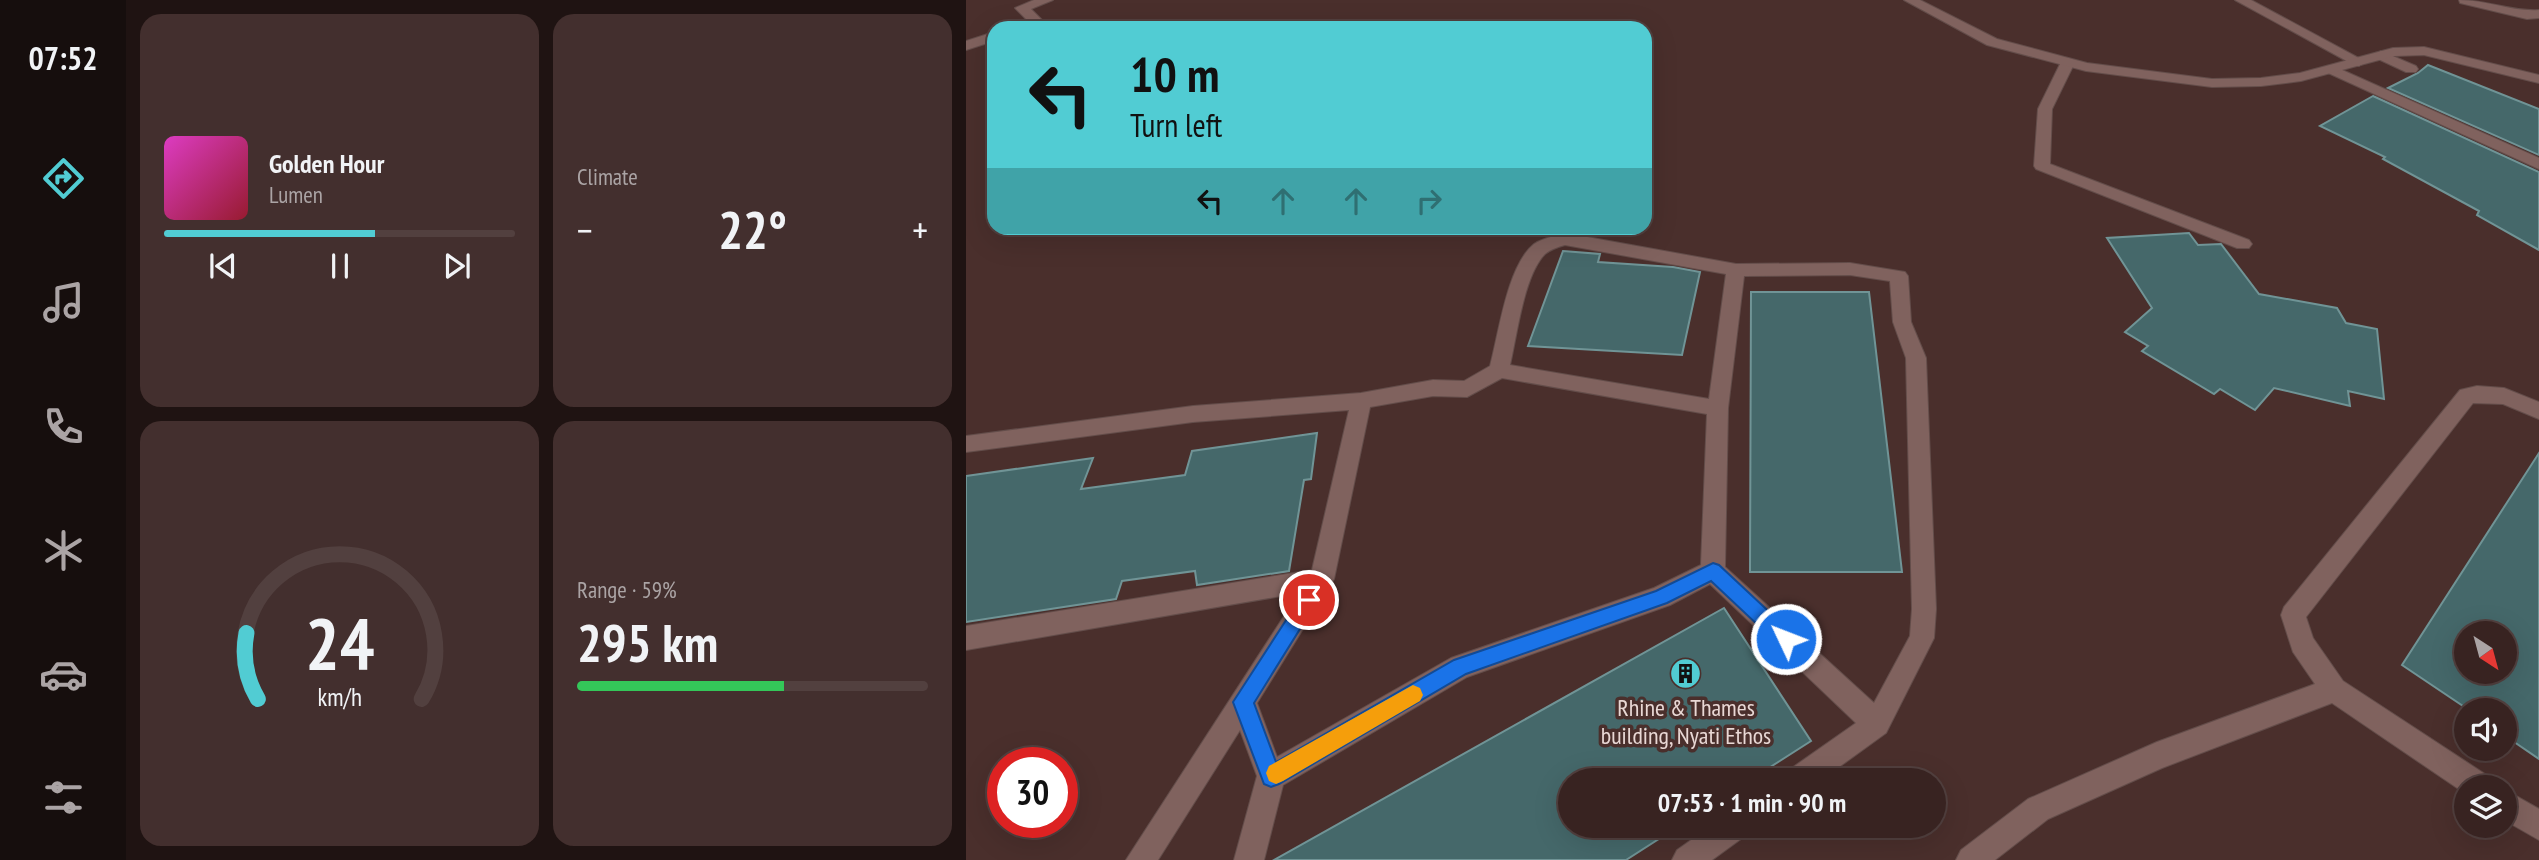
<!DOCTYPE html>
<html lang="en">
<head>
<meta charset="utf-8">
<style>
	body { margin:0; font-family:"PT Sans Narrow",sans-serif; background:#432f2e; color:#f1f3f6; height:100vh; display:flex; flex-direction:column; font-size:26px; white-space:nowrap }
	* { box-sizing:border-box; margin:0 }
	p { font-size:23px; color:#aba4a5 }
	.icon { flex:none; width:38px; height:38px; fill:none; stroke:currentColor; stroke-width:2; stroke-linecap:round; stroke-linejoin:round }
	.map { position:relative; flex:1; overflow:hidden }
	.details { display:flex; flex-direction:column; gap:14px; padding:14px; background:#1f1312; width:840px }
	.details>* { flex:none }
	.top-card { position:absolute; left:21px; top:21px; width:665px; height:214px; border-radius:21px; box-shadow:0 7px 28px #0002,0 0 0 2px #52403f; background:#51ccd3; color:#111; overflow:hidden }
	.needle { width:46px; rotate:144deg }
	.fabs { position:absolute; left:1488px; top:621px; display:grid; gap:14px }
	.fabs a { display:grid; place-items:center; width:63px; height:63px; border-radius:50%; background:#382321; box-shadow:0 7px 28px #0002,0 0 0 2px #52403f; font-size:35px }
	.speed { position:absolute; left:21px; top:747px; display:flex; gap:14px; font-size:35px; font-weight:700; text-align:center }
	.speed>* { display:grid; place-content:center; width:91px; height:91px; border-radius:50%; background:#382321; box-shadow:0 7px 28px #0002,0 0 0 2px #52403f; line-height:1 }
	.speed .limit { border:10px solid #d22; background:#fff; color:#111 }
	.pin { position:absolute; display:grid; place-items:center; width:60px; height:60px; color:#fff; margin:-30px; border:4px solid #fff; border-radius:50%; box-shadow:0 2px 7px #0007 }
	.me { position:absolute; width:77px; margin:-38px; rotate:313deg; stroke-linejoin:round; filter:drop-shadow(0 0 5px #0008) }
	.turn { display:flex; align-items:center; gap:24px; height:147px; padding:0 28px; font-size:32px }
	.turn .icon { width:91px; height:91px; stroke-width:2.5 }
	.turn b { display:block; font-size:49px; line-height:60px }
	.lanes { display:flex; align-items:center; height:66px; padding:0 28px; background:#0003; justify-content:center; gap:35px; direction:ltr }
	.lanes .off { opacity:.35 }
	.big { font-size:52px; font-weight:600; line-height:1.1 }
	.details .card { flex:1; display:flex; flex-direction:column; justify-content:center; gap:10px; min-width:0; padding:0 24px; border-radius:21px; background:#432f2e }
	.details .dial { align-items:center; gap:0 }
	.dial svg { height:182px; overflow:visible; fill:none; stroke:#52403f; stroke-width:7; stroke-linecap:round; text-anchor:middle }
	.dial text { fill:#f1f3f6; stroke:none }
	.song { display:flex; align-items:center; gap:21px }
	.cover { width:84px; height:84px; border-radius:10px; background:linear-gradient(135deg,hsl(310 70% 55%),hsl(350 70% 35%)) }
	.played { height:7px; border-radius:4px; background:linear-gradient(90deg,#51ccd3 60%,#52403f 60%) }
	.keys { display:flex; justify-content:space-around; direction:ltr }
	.heat { display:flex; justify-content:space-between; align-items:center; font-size:38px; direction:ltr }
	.charge { height:10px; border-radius:5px; background:linear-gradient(90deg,#34c759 59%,#52403f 0) }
	.details .tiles { flex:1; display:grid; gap:14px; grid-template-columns:repeat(2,1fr) }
	.trip { position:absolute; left:592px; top:768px; width:388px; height:70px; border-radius:35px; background:#382321; box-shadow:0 7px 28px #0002,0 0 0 2px #52403f; font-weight:600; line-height:70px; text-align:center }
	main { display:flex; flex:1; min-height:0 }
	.menu { display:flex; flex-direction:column; width:126px; justify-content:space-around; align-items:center; background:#160e0d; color:#aba4a5 }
	.menu .icon { width:49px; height:49px }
	.menu .on { color:#51ccd3 }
	.menu b { font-size:32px; color:#f1f3f6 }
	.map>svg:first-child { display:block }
	.building { fill:#45686a; stroke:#709496; stroke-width:2; fill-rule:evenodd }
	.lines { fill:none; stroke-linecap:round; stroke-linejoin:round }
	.lane-casing { stroke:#634d4a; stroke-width:2 }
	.street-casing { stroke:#634d4a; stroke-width:2 }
	.lane { fill:#80625e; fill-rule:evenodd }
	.street { fill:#80625e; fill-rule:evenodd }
	.route { fill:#1a73e8; stroke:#114b97; stroke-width:2 }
	.slow { fill:#f59e0b }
	.labels { text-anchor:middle; stroke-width:7; stroke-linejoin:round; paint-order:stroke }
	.near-poi-label { font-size:24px; fill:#e9d8d5; stroke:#4a2f2c }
</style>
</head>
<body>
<main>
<nav class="menu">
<b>07:52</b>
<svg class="icon on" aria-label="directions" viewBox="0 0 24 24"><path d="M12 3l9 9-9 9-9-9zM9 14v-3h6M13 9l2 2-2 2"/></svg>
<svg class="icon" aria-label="music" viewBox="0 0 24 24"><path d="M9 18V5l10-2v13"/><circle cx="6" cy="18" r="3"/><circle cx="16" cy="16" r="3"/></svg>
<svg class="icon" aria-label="phone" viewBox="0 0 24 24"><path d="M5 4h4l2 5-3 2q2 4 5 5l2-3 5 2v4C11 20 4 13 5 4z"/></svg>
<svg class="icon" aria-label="climate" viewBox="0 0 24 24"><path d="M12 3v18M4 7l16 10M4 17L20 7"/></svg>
<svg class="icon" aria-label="car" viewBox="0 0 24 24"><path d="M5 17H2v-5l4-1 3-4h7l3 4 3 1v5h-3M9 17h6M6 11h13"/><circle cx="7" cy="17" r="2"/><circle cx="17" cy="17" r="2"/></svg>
<svg class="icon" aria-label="filters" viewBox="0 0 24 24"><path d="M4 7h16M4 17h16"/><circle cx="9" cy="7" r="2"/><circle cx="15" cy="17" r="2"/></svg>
</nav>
<section class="details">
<div class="tiles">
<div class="card">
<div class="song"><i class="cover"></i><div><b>Golden Hour</b><p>Lumen</p></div></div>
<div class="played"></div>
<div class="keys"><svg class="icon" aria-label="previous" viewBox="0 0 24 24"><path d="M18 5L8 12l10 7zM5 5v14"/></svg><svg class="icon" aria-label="pause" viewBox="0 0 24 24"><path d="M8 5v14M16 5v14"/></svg><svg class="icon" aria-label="next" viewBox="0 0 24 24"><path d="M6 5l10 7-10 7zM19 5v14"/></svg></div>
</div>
<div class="card"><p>Climate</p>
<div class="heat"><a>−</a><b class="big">22°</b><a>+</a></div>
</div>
<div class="card dial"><svg viewBox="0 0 100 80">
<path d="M14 69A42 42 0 1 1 86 69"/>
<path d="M14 69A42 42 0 0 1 9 40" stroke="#51ccd3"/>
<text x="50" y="56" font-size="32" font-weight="700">24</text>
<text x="50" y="72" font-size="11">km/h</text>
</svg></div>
<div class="card"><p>Range · 59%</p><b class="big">295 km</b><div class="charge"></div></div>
</div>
</section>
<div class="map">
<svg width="1573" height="860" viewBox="0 0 1573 860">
	<rect width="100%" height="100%" fill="#4a2f2c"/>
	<g class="building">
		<path d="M 1462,65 L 1573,109 L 1573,155 L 1422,88 L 1452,73 Z"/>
		<path d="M 1407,96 L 1573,172 L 1573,250 L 1511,215 L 1513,211 L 1417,159 L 1419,157 L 1354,126 Z"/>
		<path d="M 1223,233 L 1232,245 L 1255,244 L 1293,294 L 1371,308 L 1380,323 L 1411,329 L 1418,399 L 1382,391 L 1384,406 L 1308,388 L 1289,410 L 1254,389 L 1248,394 L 1176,351 L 1182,346 L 1159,332 L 1186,308 L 1141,238 Z"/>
		<path d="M 597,251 L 634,254 L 632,262 L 707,267 L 734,272 L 716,355 L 562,346 Z"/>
		<path d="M 785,292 L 903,292 L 936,572 L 784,572 Z"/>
		<path d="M 351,433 L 345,479 L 338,480 L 323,571 L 231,585 L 229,571 L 156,581 L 150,599 L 0,622 L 0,476 L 127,458 L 115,489 L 219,475 L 226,451 Z"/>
		<path d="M 1573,453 L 1573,759 L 1538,735 L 1538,710 L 1503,710 L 1436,665 ZM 1500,634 L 1538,634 L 1538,672 L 1500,672 Z"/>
		<path d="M 758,608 L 845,741 L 784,780 L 604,780 L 604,826 L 713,826 L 660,860 L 308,860 Z"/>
	</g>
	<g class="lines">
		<defs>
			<g id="lane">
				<path d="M 1269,0 L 1285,0 L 1400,62 L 1393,66 L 1388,65 Z"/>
				<path d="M 1493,0 C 1521,0 1547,12 1573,10 L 1573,18 L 1561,19 L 1494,3 Z"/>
				<path d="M 1415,51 L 1450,66 L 1452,69 L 1450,72 L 1440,72 L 1410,58 L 1408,55 Z"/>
				<path d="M 1102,58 L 1109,62 L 1086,109 L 1084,164 L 1283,240 L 1286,244 L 1283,248 L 1271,248 L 1070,169 L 1068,166 L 1072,109 L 1095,62 Z"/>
				<path d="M 1365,65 L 1573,158 L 1573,169 L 1360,72 L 1358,69 Z"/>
			</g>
			<g id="street">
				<path d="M 68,0 L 87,0 L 65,9 L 76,20 C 66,29 54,28 41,28 L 60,19 L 49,8 Z"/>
				<path d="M 938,0 L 954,0 L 1031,39 L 1121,63 L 1246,79 L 1295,78 L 1334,73 L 1427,48 L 1458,47 L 1573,75 L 1573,83 L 1458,55 L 1428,56 L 1335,81 L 1295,86 L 1246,87 L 1120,71 L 1021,45 Z"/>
				<path d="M 28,32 L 28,41 L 0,50 L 0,41 Z"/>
				<path d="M 599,233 L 770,264 L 884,263 L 939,272 L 942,276 L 945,322 L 960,358 L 970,609 L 968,638 L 920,733 L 855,780 L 819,780 L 823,770 L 890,723 L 744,584 L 704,605 L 501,677 L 317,785 L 298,860 L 268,860 L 291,776 L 274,730 L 192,860 L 160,860 L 333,593 L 0,650 L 0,626 L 346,570 L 383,410 L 227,422 L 0,452 L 0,436 L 227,406 L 395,393 L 467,380 L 498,381 L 524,366 C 533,333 541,266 568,244 C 577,238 589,236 599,233 ZM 599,245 L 760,274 L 743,399 L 544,365 C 551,335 558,275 579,254 C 585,249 592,247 599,245 ZM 884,275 L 924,281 L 927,322 L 940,358 L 946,609 L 944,636 L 908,703 L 759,567 L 762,408 L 778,276 ZM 536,378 L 741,414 L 735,565 L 688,588 L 485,658 L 311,757 L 291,703 L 368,579 L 404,407 L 467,396 L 501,397 Z"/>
				<path d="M 1511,386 L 1538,388 L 1573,402 L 1573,419 L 1537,404 L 1507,403 L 1340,617 L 1347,638 L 1377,681 L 1525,778 L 1529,788 L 1500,788 L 1500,794 L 1366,703 L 1196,768 L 1082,819 L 1029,860 L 990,860 L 995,850 L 1062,799 L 1191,742 L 1349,684 L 1327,652 L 1315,615 L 1318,607 L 1494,390 Z"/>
				<path d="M 1538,789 L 1573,809 L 1573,840 L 1538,820 Z"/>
				<path d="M 745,826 L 783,826 L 779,836 L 746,860 L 706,860 L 711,850 Z"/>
			</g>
		</defs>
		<use href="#lane" class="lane-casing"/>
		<use href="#street" class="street-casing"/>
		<use href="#lane" class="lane"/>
		<use href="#street" class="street"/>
	</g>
	<path class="route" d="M 747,563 L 753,565 L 826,633 L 829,639 L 826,645 L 820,648 L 813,645 L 745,581 L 701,603 L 500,674 L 313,784 L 305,787 L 298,784 L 267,702 L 337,594 L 343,591 L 350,594 L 352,600 L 288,703 L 310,762 L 488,660 L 690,591 Z"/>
	<path class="slow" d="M 447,685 L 454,688 L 457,695 L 454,701 L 317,781 L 310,784 L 303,781 L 300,773 L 303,766 Z"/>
	<defs>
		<symbol id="building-disc" viewBox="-11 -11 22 22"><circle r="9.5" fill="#51ccd3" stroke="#4a2f2c"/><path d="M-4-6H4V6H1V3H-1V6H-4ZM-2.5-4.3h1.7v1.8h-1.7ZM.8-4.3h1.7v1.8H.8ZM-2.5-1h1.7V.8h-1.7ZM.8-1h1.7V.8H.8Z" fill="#111"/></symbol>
	</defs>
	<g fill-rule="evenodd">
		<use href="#building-disc" x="702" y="656" width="35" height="35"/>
	</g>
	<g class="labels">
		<g class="near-poi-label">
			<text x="720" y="716">Rhine &amp; Thames<tspan x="720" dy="28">building, Nyati Ethos</tspan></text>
		</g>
	</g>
</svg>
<div class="fabs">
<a><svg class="needle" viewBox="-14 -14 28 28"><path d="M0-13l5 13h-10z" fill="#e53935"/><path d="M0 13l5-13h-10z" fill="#aba4a5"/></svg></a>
<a><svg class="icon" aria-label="sound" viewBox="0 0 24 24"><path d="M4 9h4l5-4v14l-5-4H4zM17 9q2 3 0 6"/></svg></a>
<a><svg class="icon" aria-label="layers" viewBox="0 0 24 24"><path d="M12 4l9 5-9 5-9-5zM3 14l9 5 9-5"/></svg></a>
</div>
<div class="speed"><div class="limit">30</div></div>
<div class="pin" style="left:343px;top:600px;background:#d93025"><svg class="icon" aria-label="arrive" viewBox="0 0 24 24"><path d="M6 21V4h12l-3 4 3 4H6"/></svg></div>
<svg class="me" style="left:820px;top:639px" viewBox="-20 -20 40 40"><circle r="17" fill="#1a73e8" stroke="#fff" stroke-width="3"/><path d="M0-11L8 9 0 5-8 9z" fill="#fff"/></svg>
<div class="trip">07:53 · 1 min · 90 m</div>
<div class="top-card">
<div class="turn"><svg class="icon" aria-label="left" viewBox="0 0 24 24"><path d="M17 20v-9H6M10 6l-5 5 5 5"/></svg><div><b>10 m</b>Turn left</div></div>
<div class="lanes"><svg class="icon" aria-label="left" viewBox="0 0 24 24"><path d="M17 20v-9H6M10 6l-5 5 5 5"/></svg><svg class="icon off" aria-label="ahead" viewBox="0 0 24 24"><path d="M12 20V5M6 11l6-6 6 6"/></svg><svg class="icon off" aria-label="ahead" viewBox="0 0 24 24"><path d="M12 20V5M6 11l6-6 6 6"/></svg><svg class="icon off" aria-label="right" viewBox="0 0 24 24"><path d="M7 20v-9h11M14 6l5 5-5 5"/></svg></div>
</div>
</div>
</main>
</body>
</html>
